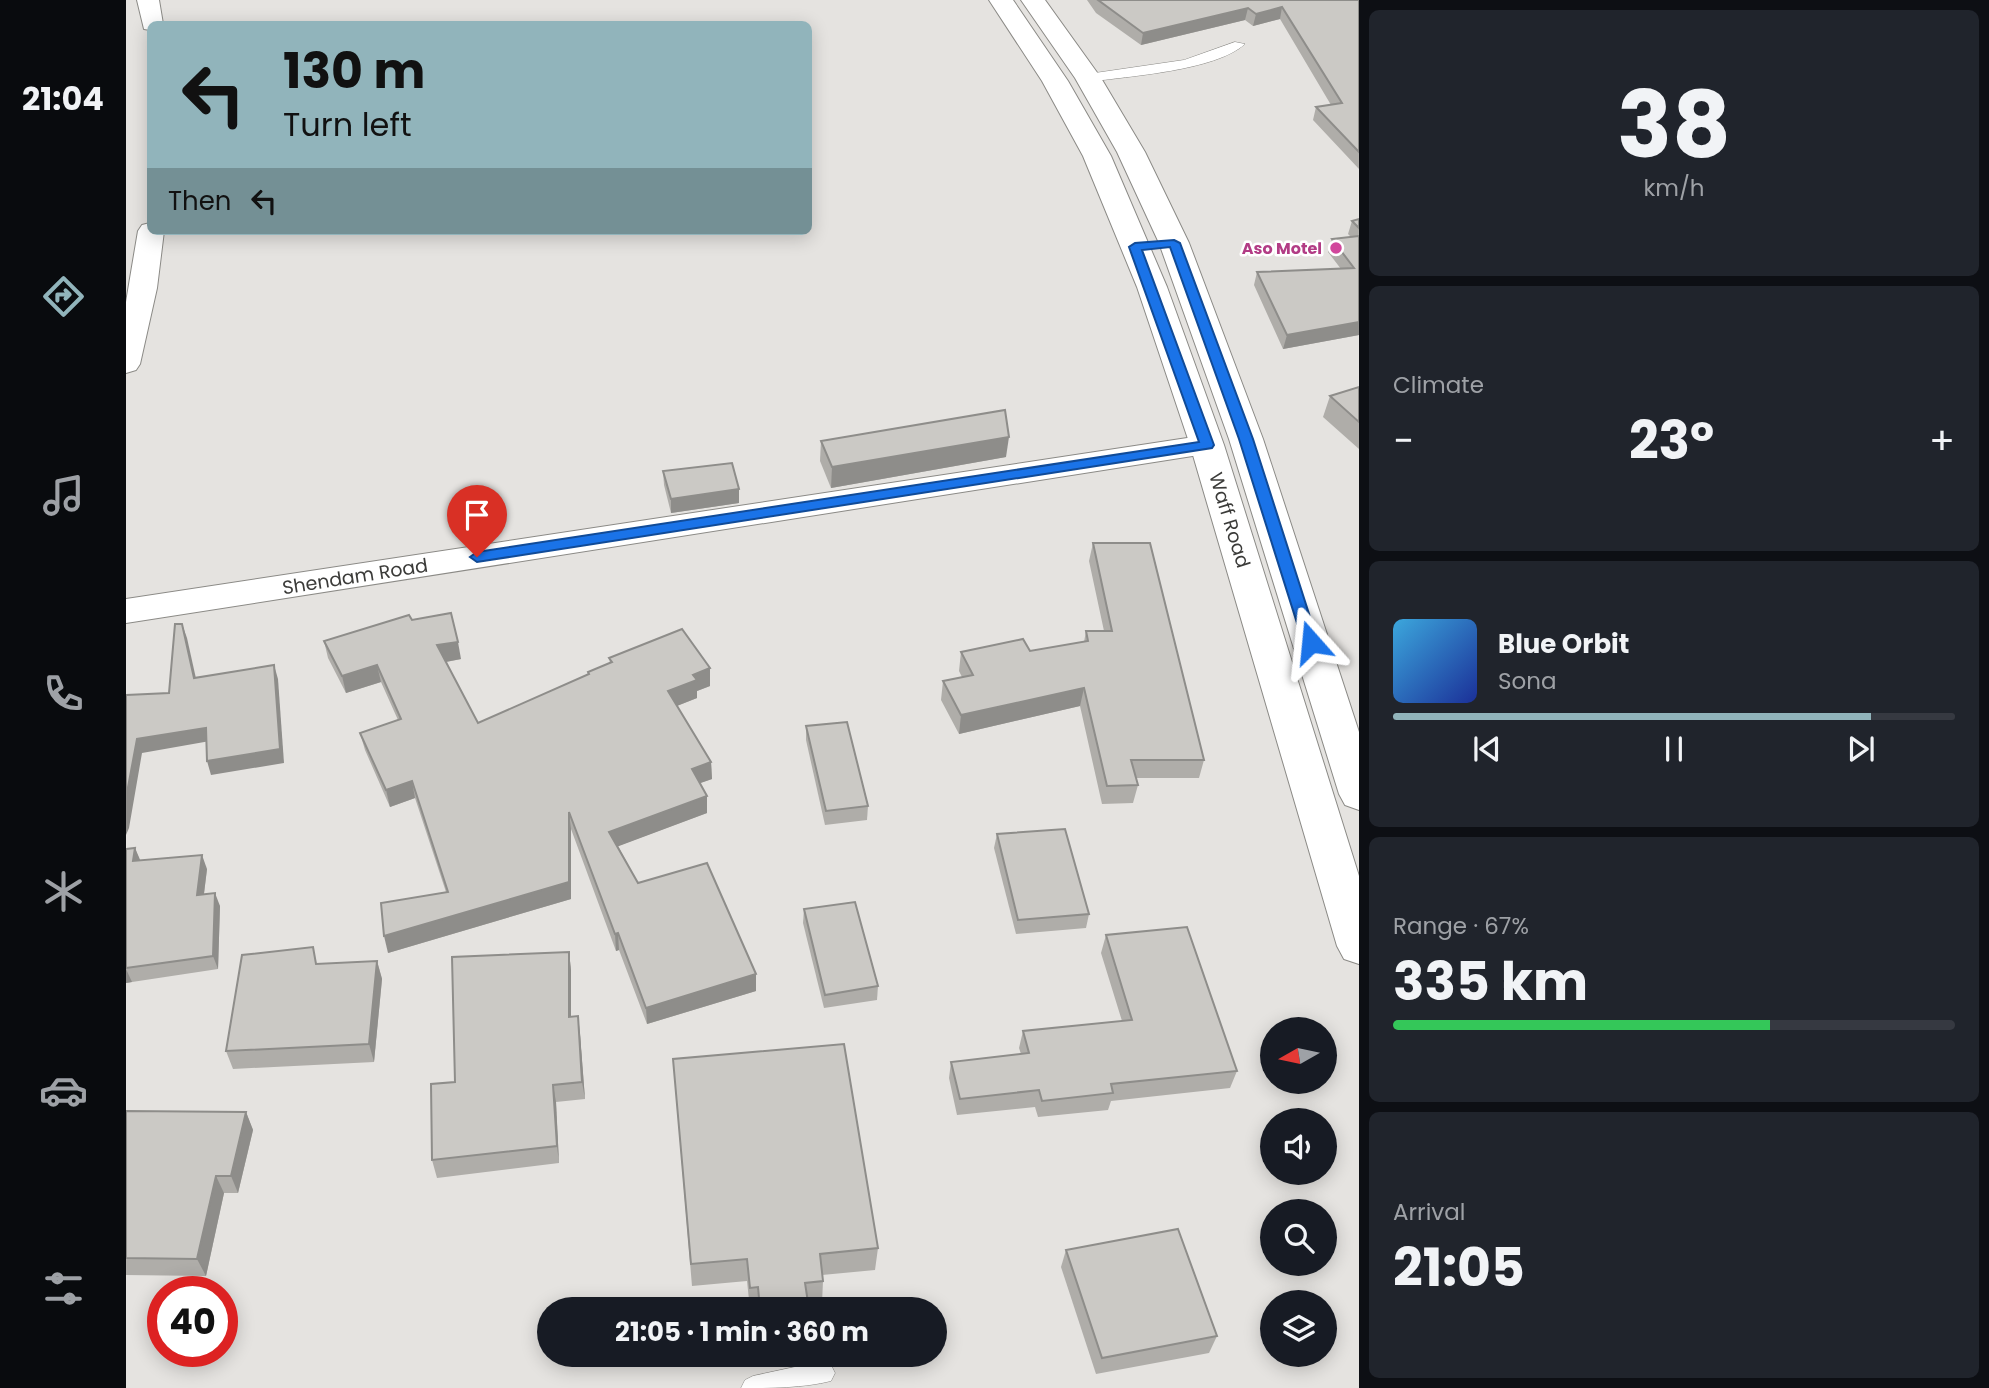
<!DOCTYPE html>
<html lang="en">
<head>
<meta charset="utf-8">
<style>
	body { margin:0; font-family:Poppins,sans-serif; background:#20242c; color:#f1f3f6; height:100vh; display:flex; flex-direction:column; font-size:26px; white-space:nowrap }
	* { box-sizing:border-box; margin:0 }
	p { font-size:23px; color:#9ea1a6 }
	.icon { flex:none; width:38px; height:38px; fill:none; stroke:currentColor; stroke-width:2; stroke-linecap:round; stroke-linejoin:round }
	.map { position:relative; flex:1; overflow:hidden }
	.details { display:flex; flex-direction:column; gap:10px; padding:10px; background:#0d0f14; width:630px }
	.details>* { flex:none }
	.guide { position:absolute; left:21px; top:21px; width:665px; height:214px; border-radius:10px; box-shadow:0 4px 18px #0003; background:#91b4bb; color:#111; overflow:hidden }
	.needle { width:46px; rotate:261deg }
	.fabs { position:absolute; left:1134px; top:1017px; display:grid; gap:14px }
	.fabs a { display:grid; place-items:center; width:77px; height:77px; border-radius:50%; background:#171b24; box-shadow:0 4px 18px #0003; font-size:35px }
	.speed { position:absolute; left:21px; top:1276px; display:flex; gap:14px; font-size:35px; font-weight:700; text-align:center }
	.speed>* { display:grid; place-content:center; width:91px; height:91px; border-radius:50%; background:#171b24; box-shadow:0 4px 18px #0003; line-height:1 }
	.speed .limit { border:10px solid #d22; background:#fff; color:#111 }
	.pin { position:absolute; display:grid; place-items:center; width:60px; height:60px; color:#fff; margin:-72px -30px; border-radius:50% 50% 50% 0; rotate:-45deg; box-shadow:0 0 7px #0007 }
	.pin .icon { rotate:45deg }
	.me { position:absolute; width:77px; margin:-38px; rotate:342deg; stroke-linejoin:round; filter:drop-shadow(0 0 5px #0008) }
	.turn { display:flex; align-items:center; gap:24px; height:147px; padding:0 21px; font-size:32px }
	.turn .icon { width:91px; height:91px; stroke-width:2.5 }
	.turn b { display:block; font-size:49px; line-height:60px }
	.then { display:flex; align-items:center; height:66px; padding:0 21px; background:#0003; gap:14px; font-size:26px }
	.big { font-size:52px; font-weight:700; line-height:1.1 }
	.details .tile { flex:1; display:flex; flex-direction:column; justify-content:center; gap:10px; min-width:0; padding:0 24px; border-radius:10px; background:#20242c }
	.details .dial { align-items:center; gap:0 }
	.dial b { font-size:91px; line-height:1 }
	.song { display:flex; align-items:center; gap:21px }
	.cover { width:84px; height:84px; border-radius:10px; background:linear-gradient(135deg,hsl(200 70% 55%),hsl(230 70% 35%)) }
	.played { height:7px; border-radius:4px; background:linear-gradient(90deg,#91b4bb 85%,#363941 85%) }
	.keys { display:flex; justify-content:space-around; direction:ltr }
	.heat { display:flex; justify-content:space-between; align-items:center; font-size:38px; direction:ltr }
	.charge { height:10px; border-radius:5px; background:linear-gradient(90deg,#34c759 67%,#363941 0) }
	.trip { position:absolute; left:411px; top:1297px; width:410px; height:70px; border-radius:35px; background:#171b24; box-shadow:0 4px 18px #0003; font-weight:700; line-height:70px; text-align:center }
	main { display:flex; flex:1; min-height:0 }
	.tab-bar { display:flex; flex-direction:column; width:126px; justify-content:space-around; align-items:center; background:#090b0e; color:#9ea1a6 }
	.tab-bar .icon { width:49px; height:49px }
	.tab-bar .active { color:#91b4bb }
	.tab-bar b { font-size:32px; color:#f1f3f6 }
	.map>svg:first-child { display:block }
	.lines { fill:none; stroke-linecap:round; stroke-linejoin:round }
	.service-casing { stroke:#8b8a86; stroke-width:1 }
	.minor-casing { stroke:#8b8a86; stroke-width:2 }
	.tertiary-casing { stroke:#8b8a86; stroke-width:2 }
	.service { fill:#fff; fill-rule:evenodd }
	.minor { fill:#fff; fill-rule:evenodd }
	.tertiary { fill:#fff; fill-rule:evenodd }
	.wall { fill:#afada9 }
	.shaded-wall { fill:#8e8d8a }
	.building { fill:#cbc9c5; stroke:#8e8d8a; stroke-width:2 }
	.route { fill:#1a73e8; stroke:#114b97; stroke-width:2 }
	.hotel-dot { fill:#d1479c; stroke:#fff; stroke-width:2.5 }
	.labels { text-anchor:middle; stroke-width:5; stroke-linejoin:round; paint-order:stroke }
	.far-hotel-label { font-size:16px; font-weight:bold; fill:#b23c85; stroke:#fff; text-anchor:end }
	.street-label { font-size:19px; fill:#3b3b39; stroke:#fff }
</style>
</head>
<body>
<main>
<nav class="tab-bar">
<b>21:04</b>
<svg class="icon active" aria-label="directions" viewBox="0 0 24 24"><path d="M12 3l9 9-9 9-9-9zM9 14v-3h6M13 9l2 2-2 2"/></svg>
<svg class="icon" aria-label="music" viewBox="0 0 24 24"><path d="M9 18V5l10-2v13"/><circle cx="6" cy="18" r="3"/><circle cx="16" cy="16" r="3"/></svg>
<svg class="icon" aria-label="phone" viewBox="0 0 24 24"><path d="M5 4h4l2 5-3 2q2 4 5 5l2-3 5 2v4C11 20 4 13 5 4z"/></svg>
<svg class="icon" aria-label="climate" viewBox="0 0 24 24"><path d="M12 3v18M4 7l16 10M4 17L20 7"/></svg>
<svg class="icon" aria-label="car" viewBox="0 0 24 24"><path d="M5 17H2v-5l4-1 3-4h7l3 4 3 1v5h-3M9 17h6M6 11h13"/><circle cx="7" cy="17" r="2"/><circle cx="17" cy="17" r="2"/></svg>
<svg class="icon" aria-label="filters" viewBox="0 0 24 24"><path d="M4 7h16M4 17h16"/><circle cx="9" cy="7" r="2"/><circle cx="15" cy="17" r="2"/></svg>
</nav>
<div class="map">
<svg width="1233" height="1388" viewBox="0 0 1233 1388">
	<rect width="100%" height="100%" fill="#e5e3e0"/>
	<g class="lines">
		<defs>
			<g id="service">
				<path d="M 1109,42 L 1119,44 C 1089,71 1003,76 962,82 L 956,78 L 962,74 L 1058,60 Z"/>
				<path d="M 697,1361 L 705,1365 L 709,1373 L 705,1381 C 678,1388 644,1388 615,1388 L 619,1380 L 627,1376 Z"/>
			</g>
			<g id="minor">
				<path d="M 11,0 L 33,0 L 37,24 L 24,24 L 24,30 L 18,29 Z"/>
				<path d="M 24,223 L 24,231 L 38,231 L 31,288 L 14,364 L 10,370 L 0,373 L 0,302 L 12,231 L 16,225 Z"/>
				<path d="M 1081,435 L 1092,438 L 1096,445 L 1092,452 L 0,623 L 0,599 Z"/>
			</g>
			<g id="tertiary">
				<path d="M 863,0 L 887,0 L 942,81 L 985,156 L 1041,287 L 1098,445 L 1233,876 L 1233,964 L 1218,959 L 1211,946 L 1064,445 L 1011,287 L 957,156 L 916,81 Z"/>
				<path d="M 895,0 L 919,0 L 975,78 L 1019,152 L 1063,243 L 1137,439 L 1233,732 L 1233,810 L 1219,805 L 1213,794 L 1103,439 L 1033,243 L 991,152 L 949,78 Z"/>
			</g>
		</defs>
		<use href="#service" class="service-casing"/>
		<use href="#minor" class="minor-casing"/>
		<use href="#tertiary" class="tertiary-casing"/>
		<use href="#service" class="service"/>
		<use href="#minor" class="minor"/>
		<use href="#tertiary" class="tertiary"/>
	</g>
	<g class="wall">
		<path d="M 961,0 L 1233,0 L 1233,169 L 1187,120 L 1190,107 L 1205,105 L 1154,19 L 1127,26 L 1119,20 L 1015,45 L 970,13 Z"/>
		<path d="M 1233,219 L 1233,335 L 1157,349 L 1128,285 L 1131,272 L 1215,269 L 1202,252 L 1206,239 L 1225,237 L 1222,234 L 1226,221 Z"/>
		<path d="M 1233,387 L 1233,449 L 1197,417 L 1204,396 Z"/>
		<path d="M 695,441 L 880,457 L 705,488 L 694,461 Z"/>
		<path d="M 537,471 L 613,489 L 613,503 L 545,513 L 538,485 Z"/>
		<path d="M 967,543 L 1078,760 L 1073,778 L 1010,778 L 1012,785 L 1007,803 L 976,804 L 954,706 L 833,734 L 815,700 L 817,681 L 836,677 L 833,671 L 835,652 L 904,651 L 958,642 L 960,631 L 978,631 L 963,561 Z"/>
		<path d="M 286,620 L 335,659 L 320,662 L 352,723 L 462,675 L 462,672 L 484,663 L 483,658 L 584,686 L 571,691 L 571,698 L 551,706 L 585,762 L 586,779 L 574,783 L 581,796 L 581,813 L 492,846 L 512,883 L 630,974 L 630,991 L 521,1024 L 493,950 L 490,951 L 445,829 L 445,899 L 262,953 L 320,892 L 289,798 L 264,807 L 239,750 L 234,733 L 272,720 L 255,682 L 220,693 L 202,658 L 198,641 Z"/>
		<path d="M 680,726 L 742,806 L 741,820 L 699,825 L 680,740 Z"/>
		<path d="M 871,834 L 963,914 L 960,928 L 890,934 L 868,848 Z"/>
		<path d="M 9,848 L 14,861 L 81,869 L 78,894 L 94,906 L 92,969 L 6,982 L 0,983 L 0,849 Z"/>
		<path d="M 678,909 L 752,986 L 751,1000 L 698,1008 L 677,923 Z"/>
		<path d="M 980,935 L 1111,1071 L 1104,1088 L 985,1101 L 982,1110 L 912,1117 L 909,1107 L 831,1115 L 823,1078 L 825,1062 L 895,1054 L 893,1048 L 897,1031 L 996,1021 L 975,953 Z"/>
		<path d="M 443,952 L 445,970 L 445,1017 L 454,1034 L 459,1099 L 430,1102 L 433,1163 L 311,1178 L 306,1160 L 329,1082 Z"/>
		<path d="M 251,961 L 256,979 L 248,1062 L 107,1069 L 100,1051 L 192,964 Z"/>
		<path d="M 547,1059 L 752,1248 L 749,1270 L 696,1275 L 697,1281 L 696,1303 L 682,1304 L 683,1309 L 624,1309 L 621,1281 L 566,1286 Z"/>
		<path d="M 0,1111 L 120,1112 L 127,1130 L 112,1193 L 98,1193 L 80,1276 L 0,1275 Z"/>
		<path d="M 940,1250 L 1091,1336 L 1083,1353 L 970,1374 L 935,1267 Z"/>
	</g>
	<g class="shaded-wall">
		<path d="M 1156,7 L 1154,19 L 1127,26 L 1130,14 Z"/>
		<path d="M 1122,8 L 1119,20 L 1015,45 L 1017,33 Z"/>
		<path d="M 1233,322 L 1233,335 L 1157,349 L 1161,335 Z"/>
		<path d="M 883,437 L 880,457 L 705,488 L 706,467 Z"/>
		<path d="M 613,489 L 613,503 L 545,513 L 545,499 Z"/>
		<path d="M 56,624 L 61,638 L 73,692 L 68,678 Z"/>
		<path d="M 332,642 L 335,659 L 314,663 L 311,645 Z"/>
		<path d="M 148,665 L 152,679 L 158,763 L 85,775 L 81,761 Z"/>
		<path d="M 251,665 L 255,682 L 220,693 L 216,676 Z"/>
		<path d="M 584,668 L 584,686 L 571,691 L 571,698 L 543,709 L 542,691 L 567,675 Z"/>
		<path d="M 958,688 L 954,706 L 833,734 L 835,715 Z"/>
		<path d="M 80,728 L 84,741 L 16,753 L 3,828 L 0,835 L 0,798 L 11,739 Z"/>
		<path d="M 585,762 L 586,779 L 566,786 L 566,769 Z"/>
		<path d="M 286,781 L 289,798 L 264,807 L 260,790 Z"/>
		<path d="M 581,796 L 581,813 L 485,849 L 483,832 Z"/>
		<path d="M 443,812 L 445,829 L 445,899 L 262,953 L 258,936 Z"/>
		<path d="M 9,848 L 15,862 L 7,861 Z"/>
		<path d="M 76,855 L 81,869 L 76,909 L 71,895 Z"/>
		<path d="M 89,893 L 94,906 L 92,969 L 87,956 Z"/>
		<path d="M 492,933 L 493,950 L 490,951 L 489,934 Z"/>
		<path d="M 443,952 L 445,970 L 445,1035 L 443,1017 Z"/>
		<path d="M 251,961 L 256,979 L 248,1062 L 243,1044 Z"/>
		<path d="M 0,969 L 6,982 L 0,983 Z"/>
		<path d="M 630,974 L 630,991 L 521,1024 L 520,1008 Z"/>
		<path d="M 452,1016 L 454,1034 L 459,1099 L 456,1082 Z"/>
		<path d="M 427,1085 L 430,1102 L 433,1163 L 431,1146 Z"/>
		<path d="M 120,1112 L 127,1130 L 112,1193 L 105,1176 Z"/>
		<path d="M 90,1176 L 98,1193 L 80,1276 L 71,1259 Z"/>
	</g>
	<g class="building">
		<path d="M 972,0 L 1233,0 L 1233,152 L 1190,107 L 1216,103 L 1156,7 L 1130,14 L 1122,8 L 1017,33 Z"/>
		<path d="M 1233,219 L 1233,228 L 1226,221 Z"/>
		<path d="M 1233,236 L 1233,322 L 1161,335 L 1131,272 L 1228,268 L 1206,239 Z"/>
		<path d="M 1233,387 L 1233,422 L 1204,396 Z"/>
		<path d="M 879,410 L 883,437 L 706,467 L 695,441 Z"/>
		<path d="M 606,463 L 613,489 L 545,499 L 537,471 Z"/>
		<path d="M 967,543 L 1024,543 L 1078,760 L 1005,760 L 1012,785 L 981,786 L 958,688 L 835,715 L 817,681 L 847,675 L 835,652 L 897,639 L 904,651 L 962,641 L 960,631 L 986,631 Z"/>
		<path d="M 325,613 L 332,642 L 311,645 L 352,723 L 463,674 L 462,672 L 486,662 L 483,658 L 556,629 L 584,668 L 567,675 L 571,680 L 542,691 L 585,762 L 566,769 L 581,796 L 483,832 L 512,883 L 581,863 L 630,974 L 520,1008 L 492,933 L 489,934 L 443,812 L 443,882 L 258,936 L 255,903 L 322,892 L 286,781 L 260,790 L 234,733 L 275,719 L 251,665 L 216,676 L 198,641 L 283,615 L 286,620 Z"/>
		<path d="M 49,624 L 56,624 L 68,678 L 148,665 L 154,749 L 81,761 L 80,728 L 11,739 L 0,798 L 0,695 L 43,693 Z"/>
		<path d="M 721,722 L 742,806 L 700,811 L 680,726 Z"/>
		<path d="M 939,829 L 963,914 L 892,920 L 871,834 Z"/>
		<path d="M 9,848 L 7,861 L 76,855 L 71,895 L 89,893 L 87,956 L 0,968 L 0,849 Z"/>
		<path d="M 729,902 L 752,986 L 699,995 L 678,909 Z"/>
		<path d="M 1061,927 L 1111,1071 L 985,1084 L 987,1093 L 916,1101 L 913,1090 L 834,1099 L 825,1062 L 903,1053 L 897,1031 L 1006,1020 L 980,935 Z"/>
		<path d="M 187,947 L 190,964 L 251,961 L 243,1044 L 100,1051 L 116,955 Z"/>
		<path d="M 443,952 L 443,1017 L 452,1016 L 456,1082 L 427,1085 L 431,1146 L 306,1160 L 305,1084 L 329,1082 L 326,957 Z"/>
		<path d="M 718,1044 L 752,1248 L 694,1254 L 697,1281 L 679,1283 L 683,1309 L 634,1309 L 632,1287 L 624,1288 L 621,1259 L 565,1264 L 547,1059 Z"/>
		<path d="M 0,1111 L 120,1112 L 105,1176 L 90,1176 L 71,1259 L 0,1258 Z"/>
		<path d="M 1052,1229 L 1091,1336 L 976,1358 L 940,1250 Z"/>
	</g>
	<path class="route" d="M 1048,240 L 1054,243 L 1127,439 L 1192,642 L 1190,646 L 1179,646 L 1177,642 L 1113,439 L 1044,247 L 1016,250 L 1088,445 L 1086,448 L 351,562 L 344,557 L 351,552 L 1073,442 L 1003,247 L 1009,243 Z"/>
	<circle class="hotel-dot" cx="1210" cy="248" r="7"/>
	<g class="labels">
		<g class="far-hotel-label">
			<text x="1196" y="254">Aso Motel</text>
		</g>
		<g class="street-label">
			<text transform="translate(1104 520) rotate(73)" y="7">Waff Road</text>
			<text transform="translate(229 576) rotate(-9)" y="7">Shendam Road</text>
		</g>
	</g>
</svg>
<div class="fabs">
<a><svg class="needle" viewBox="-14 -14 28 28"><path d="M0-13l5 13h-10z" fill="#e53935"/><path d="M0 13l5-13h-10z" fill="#9ea1a6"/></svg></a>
<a><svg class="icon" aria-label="sound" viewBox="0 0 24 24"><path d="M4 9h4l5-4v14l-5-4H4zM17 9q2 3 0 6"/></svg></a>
<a><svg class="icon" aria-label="search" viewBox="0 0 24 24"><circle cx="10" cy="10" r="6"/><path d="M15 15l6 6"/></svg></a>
<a><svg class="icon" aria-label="layers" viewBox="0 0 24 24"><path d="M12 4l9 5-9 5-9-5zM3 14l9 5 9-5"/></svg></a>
</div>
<div class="speed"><div class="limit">40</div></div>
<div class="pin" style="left:351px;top:557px;background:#d93025"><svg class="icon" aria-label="arrive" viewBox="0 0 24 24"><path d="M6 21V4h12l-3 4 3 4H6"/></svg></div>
<svg class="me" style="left:1185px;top:642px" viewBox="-20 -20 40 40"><path d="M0-17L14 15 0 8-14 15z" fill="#1a73e8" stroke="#fff" stroke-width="4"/></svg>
<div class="trip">21:05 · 1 min · 360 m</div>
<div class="guide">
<div class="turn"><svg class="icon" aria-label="left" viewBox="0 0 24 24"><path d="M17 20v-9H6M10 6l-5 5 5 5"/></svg><div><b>130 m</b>Turn left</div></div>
<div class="then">Then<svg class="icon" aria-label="left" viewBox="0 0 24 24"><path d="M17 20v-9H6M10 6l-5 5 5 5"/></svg></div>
</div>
</div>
<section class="details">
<div class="tile dial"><b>38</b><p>km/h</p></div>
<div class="tile"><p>Climate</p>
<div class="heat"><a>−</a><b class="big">23°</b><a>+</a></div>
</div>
<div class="tile">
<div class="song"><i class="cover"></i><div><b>Blue Orbit</b><p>Sona</p></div></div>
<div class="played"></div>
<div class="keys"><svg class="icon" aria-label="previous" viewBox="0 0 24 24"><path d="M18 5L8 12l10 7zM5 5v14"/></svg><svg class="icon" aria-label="pause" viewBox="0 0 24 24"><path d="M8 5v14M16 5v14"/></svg><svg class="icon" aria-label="next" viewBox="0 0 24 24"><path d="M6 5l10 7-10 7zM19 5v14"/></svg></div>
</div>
<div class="tile"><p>Range · 67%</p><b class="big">335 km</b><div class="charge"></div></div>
<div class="tile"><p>Arrival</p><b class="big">21:05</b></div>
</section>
</main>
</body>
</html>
